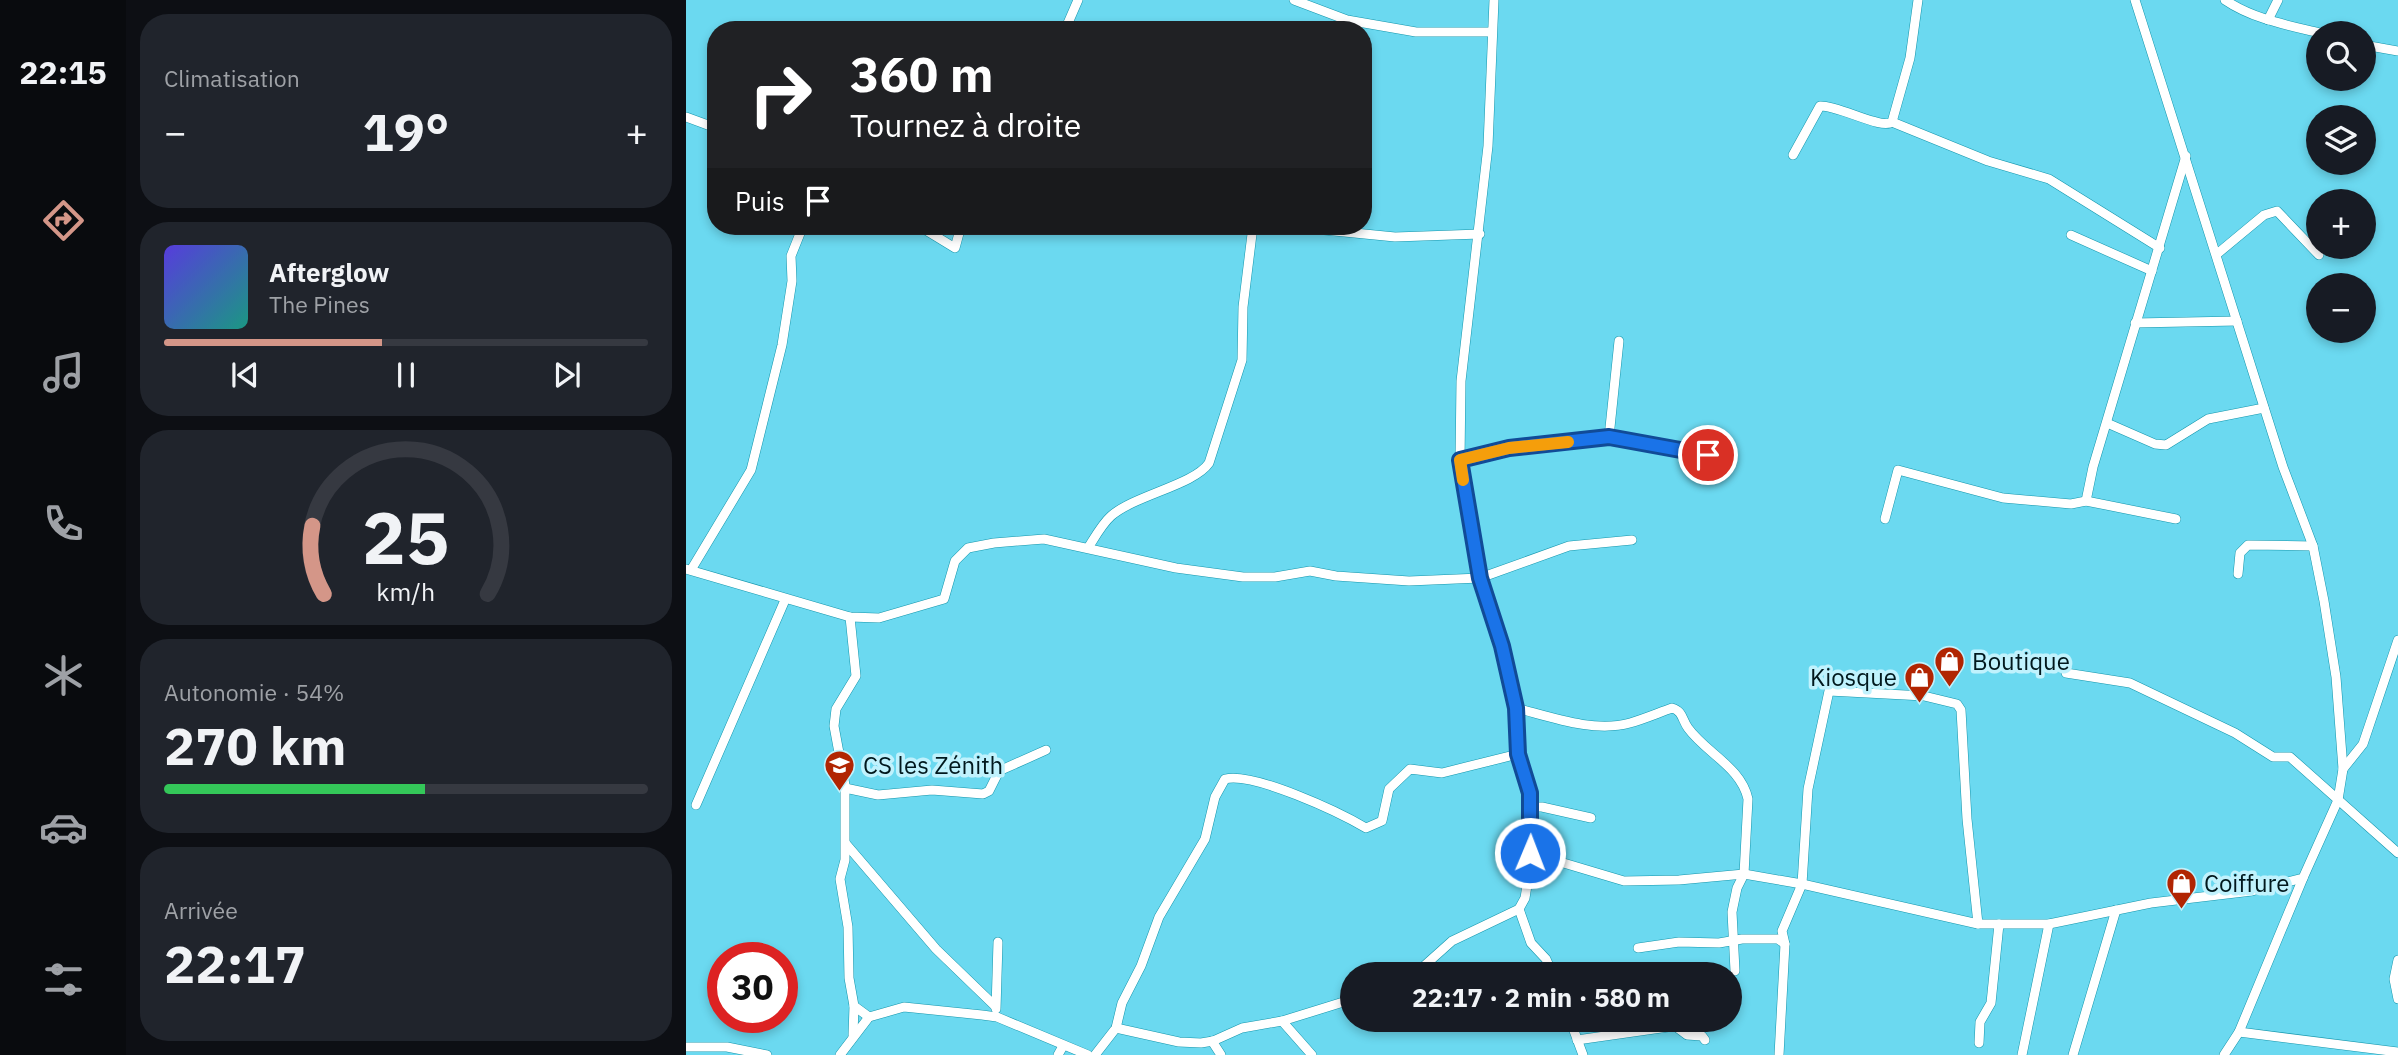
<!DOCTYPE html>
<html lang="fr">
<head>
<meta charset="utf-8">
<style>
	body { margin:0; font-family:"IBM Plex Sans",sans-serif; background:#20242c; color:#f1f3f6; height:100vh; display:flex; flex-direction:column; font-size:26px; white-space:nowrap }
	* { box-sizing:border-box; margin:0 }
	p { font-size:23px; color:#9ea1a6 }
	.icon { flex:none; width:38px; height:38px; fill:none; stroke:currentColor; stroke-width:2; stroke-linecap:round; stroke-linejoin:round }
	.map { position:relative; flex:1; overflow:hidden }
	.side { display:flex; flex-direction:column; gap:14px; padding:14px; background:#0d0f14; width:560px }
	.side>* { flex:none }
	.banner { position:absolute; left:21px; top:21px; width:665px; height:214px; border-radius:28px; box-shadow:0 4px 10px #0003; background:#202124; color:#fff; overflow:hidden }
	.buttons { position:absolute; left:1620px; top:21px; display:grid; gap:14px }
	.buttons a { display:grid; place-items:center; width:70px; height:70px; border-radius:50%; background:#171b24; box-shadow:0 4px 10px #0003; font-size:35px }
	.speed { position:absolute; left:21px; top:942px; display:flex; gap:14px; font-size:35px; font-weight:700; text-align:center }
	.speed>* { display:grid; place-content:center; width:91px; height:91px; border-radius:50%; background:#171b24; box-shadow:0 4px 10px #0003; line-height:1 }
	.speed .limit { border:10px solid #d22; background:#fff; color:#111 }
	.pin { position:absolute; display:grid; place-items:center; width:60px; height:60px; color:#fff; margin:-30px; border:4px solid #fff; border-radius:50%; box-shadow:0 2px 7px #0007 }
	.me { position:absolute; width:77px; margin:-38px; rotate:1deg; stroke-linejoin:round; filter:drop-shadow(0 0 5px #0008) }
	.turn { display:flex; align-items:center; gap:24px; height:147px; padding:0 28px; font-size:32px }
	.turn .icon { width:91px; height:91px; stroke-width:2.5 }
	.turn b { display:block; font-size:49px; line-height:60px }
	.then { display:flex; align-items:center; height:66px; padding:0 28px; background:#0003; gap:14px; font-size:26px }
	.big { font-size:52px; font-weight:800; line-height:1.1 }
	.side .tile { flex:1; display:flex; flex-direction:column; justify-content:center; gap:10px; min-width:0; padding:0 24px; border-radius:28px; background:#20242c }
	.side .dial { align-items:center; gap:0 }
	.dial svg { height:182px; overflow:visible; fill:none; stroke:#363941; stroke-width:7; stroke-linecap:round; text-anchor:middle }
	.dial text { fill:#f1f3f6; stroke:none }
	.song { display:flex; align-items:center; gap:21px }
	.cover { width:84px; height:84px; border-radius:10px; background:linear-gradient(135deg,hsl(250 70% 55%),hsl(170 70% 35%)) }
	.played { height:7px; border-radius:4px; background:linear-gradient(90deg,#d49688 45%,#363941 45%) }
	.keys { display:flex; justify-content:space-around; direction:ltr }
	.heat { display:flex; justify-content:space-between; align-items:center; font-size:38px; direction:ltr }
	.charge { height:10px; border-radius:5px; background:linear-gradient(90deg,#34c759 54%,#363941 0) }
	.trip { position:absolute; left:654px; top:962px; width:402px; height:70px; border-radius:35px; background:#171b24; box-shadow:0 4px 10px #0003; font-weight:800; line-height:70px; text-align:center }
	main { display:flex; flex:1; min-height:0 }
	.menu { display:flex; flex-direction:column; width:126px; justify-content:space-around; align-items:center; background:#090b0e; color:#9ea1a6 }
	.menu .icon { width:49px; height:49px }
	.menu .active { color:#d49688 }
	.menu b { font-size:32px; color:#f1f3f6 }
	.map>svg:first-child { display:block }
	.lines { fill:none; stroke-linecap:round; stroke-linejoin:round }
	.street-casing { stroke:#1396ac; stroke-width:10 }
	.street { stroke:#fff; stroke-width:9 }
	.route-casing { stroke:#114b97; stroke-width:18 }
	.route { stroke:#1a73e8; stroke-width:12 }
	.slow { stroke:#f59e0b; stroke-width:12 }
	.labels { text-anchor:middle; stroke-width:7; stroke-linejoin:round; paint-order:stroke }
	.poi-label { font-size:24px; fill:#01181d; stroke:#c0f2fd; text-anchor:start }
</style>
</head>
<body>
<main>
<nav class="menu">
<b>22:15</b>
<svg class="icon active" aria-label="directions" viewBox="0 0 24 24"><path d="M12 3l9 9-9 9-9-9zM9 14v-3h6M13 9l2 2-2 2"/></svg>
<svg class="icon" aria-label="music" viewBox="0 0 24 24"><path d="M9 18V5l10-2v13"/><circle cx="6" cy="18" r="3"/><circle cx="16" cy="16" r="3"/></svg>
<svg class="icon" aria-label="phone" viewBox="0 0 24 24"><path d="M5 4h4l2 5-3 2q2 4 5 5l2-3 5 2v4C11 20 4 13 5 4z"/></svg>
<svg class="icon" aria-label="climate" viewBox="0 0 24 24"><path d="M12 3v18M4 7l16 10M4 17L20 7"/></svg>
<svg class="icon" aria-label="car" viewBox="0 0 24 24"><path d="M5 17H2v-5l4-1 3-4h7l3 4 3 1v5h-3M9 17h6M6 11h13"/><circle cx="7" cy="17" r="2"/><circle cx="17" cy="17" r="2"/></svg>
<svg class="icon" aria-label="filters" viewBox="0 0 24 24"><path d="M4 7h16M4 17h16"/><circle cx="9" cy="7" r="2"/><circle cx="15" cy="17" r="2"/></svg>
</nav>
<section class="side">
<div class="tile"><p>Climatisation</p>
<div class="heat"><a>−</a><b class="big">19°</b><a>+</a></div>
</div>
<div class="tile">
<div class="song"><i class="cover"></i><div><b>Afterglow</b><p>The Pines</p></div></div>
<div class="played"></div>
<div class="keys"><svg class="icon" aria-label="previous" viewBox="0 0 24 24"><path d="M18 5L8 12l10 7zM5 5v14"/></svg><svg class="icon" aria-label="pause" viewBox="0 0 24 24"><path d="M8 5v14M16 5v14"/></svg><svg class="icon" aria-label="next" viewBox="0 0 24 24"><path d="M6 5l10 7-10 7zM19 5v14"/></svg></div>
</div>
<div class="tile dial"><svg viewBox="0 0 100 80">
<path d="M14 69A42 42 0 1 1 86 69"/>
<path d="M14 69A42 42 0 0 1 9 39" stroke="#d49688"/>
<text x="50" y="56" font-size="32" font-weight="700">25</text>
<text x="50" y="72" font-size="11">km/h</text>
</svg></div>
<div class="tile"><p>Autonomie · 54%</p><b class="big">270 km</b><div class="charge"></div></div>
<div class="tile"><p>Arrivée</p><b class="big">22:17</b></div>
</section>
<div class="map">
<svg width="1712" height="1055" viewBox="0 0 1712 1055">
	<rect width="100%" height="100%" fill="#6bd9f0"/>
	<g class="lines">
		<defs>
			<g id="street">
				<path d="M 608,0 L 661,20 L 730,32 L 806,32"/>
				<path d="M 808,0 L 802,146 L 775,381 L 774,460 L 794,578 L 830,708 L 832,754 L 844,793 L 842,879 L 839,898 L 833,909 L 845,943 L 860,959 L 867,975"/>
				<path d="M 1539,0 C 1567,19 1601,25 1634,33"/>
				<path d="M 1582,20 L 1592,0"/>
				<path d="M 379,30 L 392,0"/>
				<path d="M 1678,45 L 1712,51"/>
				<path d="M 0,117 L 30,128"/>
				<path d="M 1206,122 L 1302,161 L 1363,179 L 1474,248"/>
				<path d="M 1107,155 L 1134,106 C 1152,105 1196,130 1206,122 L 1224,58 L 1232,0"/>
				<path d="M 233,226 L 269,248 L 275,226"/>
				<path d="M 598,226 L 709,237 L 794,234"/>
				<path d="M 1385,235 L 1466,271"/>
				<path d="M 1531,254 L 1578,215 L 1591,211 L 1633,255"/>
				<path d="M 1449,323 L 1551,321"/>
				<path d="M 1421,423 L 1469,444 L 1480,445 L 1522,419 L 1578,408"/>
				<path d="M 923,437 L 933,341"/>
				<path d="M 774,460 L 823,448 L 923,437 L 1044,459"/>
				<path d="M 1400,501 L 1407,467 L 1500,156"/>
				<path d="M 1199,519 L 1212,470 L 1317,498 L 1385,504 L 1400,501 L 1490,519"/>
				<path d="M 402,548 C 409,537 416,524 425,516 C 449,495 508,485 523,463 L 556,360 L 557,307 L 567,226"/>
				<path d="M 0,569 L 164,617 L 193,618 L 258,599 L 269,561 L 282,548 L 308,543 L 358,539 L 490,568 L 557,577 L 589,577 L 624,571 L 650,576 L 723,581 L 794,578 L 883,546 L 946,540"/>
				<path d="M 5,570 L 65,470 L 96,345 L 106,281 L 105,256 L 117,226"/>
				<path d="M 1552,574 L 1554,553 L 1562,545 L 1627,546"/>
				<path d="M 164,617 L 170,676 L 150,709 L 148,726 L 159,785 L 159,860 L 154,879 L 162,927 L 163,978 L 168,1006 L 183,1017 L 218,1007 L 296,1015 L 311,1017 L 402,1055"/>
				<path d="M 1380,673 L 1444,683 L 1549,733 L 1587,757 L 1604,757 L 1712,853"/>
				<path d="M 830,708 C 865,717 908,733 944,723 C 958,719 972,713 986,708 C 997,711 996,720 1002,728 C 1020,753 1055,767 1062,799 L 1058,874 L 1051,888 L 1046,912 L 1049,971"/>
				<path d="M 1657,769 L 1677,744 L 1712,640"/>
				<path d="M 159,788 L 192,795 L 246,790 L 297,794 L 303,791 L 313,771 L 360,750"/>
				<path d="M 10,805 L 99,600"/>
				<path d="M 844,807 L 856,807 L 905,818"/>
				<path d="M 160,844 L 250,949 L 309,1006"/>
				<path d="M 844,853 L 938,881 L 993,880 L 1058,874 L 1116,884 L 1292,924 L 1363,924 L 1465,903 L 1566,891 L 1617,878 L 1652,800 L 1657,769 L 1650,677 L 1638,601 L 1627,546 L 1597,467 L 1449,0"/>
				<path d="M 952,948 L 993,942 L 1033,943 L 1056,939 L 1092,939 L 1099,944"/>
				<path d="M 1712,960 L 1708,979 L 1712,999"/>
				<path d="M 728,975 L 766,941 L 833,909"/>
				<path d="M 310,1009 L 312,942"/>
				<path d="M 884,1020 L 897,1055"/>
				<path d="M 596,1021 L 667,999"/>
				<path d="M 817,1022 L 827,1020"/>
				<path d="M 430,1028 L 493,1042 L 515,1043 L 527,1041 L 556,1028 L 596,1021 L 626,1055"/>
				<path d="M 1553,1032 L 1712,1052"/>
				<path d="M 167,1035 L 168,1006"/>
				<path d="M 891,1040 L 989,1026 L 1001,1035 L 1016,1036 L 1019,1040"/>
				<path d="M 526,1041 L 535,1055"/>
				<path d="M 1293,1043 L 1294,1022 L 1305,1003 L 1313,924"/>
				<path d="M 0,1047 L 41,1047 L 81,1055"/>
				<path d="M 154,1055 L 183,1017"/>
				<path d="M 372,1055 L 377,1046"/>
				<path d="M 409,1055 L 430,1028 L 436,1003 L 455,966 L 473,917 L 519,839 L 529,797 L 539,779 C 568,772 653,812 680,828 L 696,821 L 703,789 L 724,769 L 756,773 L 832,754"/>
				<path d="M 1093,1055 L 1099,944 L 1096,931 L 1116,884 L 1122,789 L 1143,691 L 1238,696 L 1271,704 L 1275,710 L 1281,819 L 1292,924"/>
				<path d="M 1336,1055 L 1363,924"/>
				<path d="M 1387,1055 L 1430,910"/>
				<path d="M 1538,1055 L 1553,1032 L 1617,878"/>
			</g>
		</defs>
		<use href="#street" class="street-casing"/>
		<use href="#street" class="street"/>
	</g>
	<g class="lines">
		<defs>
			<path id="route" d="M 844,853 L 844,793 L 832,754 L 830,708 L 816,646 L 794,578 L 774,460 L 823,448 L 923,437 L 1022,455"/>
		</defs>
		<use href="#route" class="route-casing"/>
		<use href="#route" class="route"/>
		<path class="slow" d="M 777,480 L 774,460 L 823,448 L 882,442"/>
	</g>
	<defs>
		<symbol id="shop-pin" viewBox="-11 -11 22 30"><path d="M0 17L-7.5 6A9.5 9.5 0 1 1 7.5 6Z" fill="#b12502" stroke="#c0f2fd"/><path d="M-5-2.5h2.3a2.7 3.5 0 0 1 5.4 0H5L5.5 6h-11ZM-1.5-2.5h3a1.5 2.3 0 0 0-3 0Z" fill="#fff"/></symbol>
		<symbol id="school-pin" viewBox="-11 -11 22 30"><path d="M0 17L-7.5 6A9.5 9.5 0 1 1 7.5 6Z" fill="#b12502" stroke="#c0f2fd"/><path d="M0-5L7-2L0 1L-7-2ZM-4 1L0 2.5L4 1V4Q0 6-4 4Z" fill="#fff"/></symbol>
	</defs>
	<g fill-rule="evenodd">
		<use href="#shop-pin" x="1246" y="644" width="35" height="47"/>
		<use href="#shop-pin" x="1216" y="660" width="35" height="47"/>
		<use href="#school-pin" x="136" y="748" width="35" height="47"/>
		<use href="#shop-pin" x="1478" y="866" width="35" height="47"/>
	</g>
	<g class="labels">
		<g class="poi-label">
			<text x="1286" y="670">Boutique</text>
			<text x="1211" y="686" text-anchor="end">Kiosque</text>
			<text x="177" y="774">CS les Zénith</text>
			<text x="1518" y="892">Coiffure</text>
		</g>
	</g>
</svg>
<div class="buttons">
<a><svg class="icon" aria-label="search" viewBox="0 0 24 24"><circle cx="10" cy="10" r="6"/><path d="M15 15l6 6"/></svg></a>
<a><svg class="icon" aria-label="layers" viewBox="0 0 24 24"><path d="M12 4l9 5-9 5-9-5zM3 14l9 5 9-5"/></svg></a>
<a>+</a>
<a>−</a>
</div>
<div class="speed"><div class="limit">30</div></div>
<div class="pin" style="left:1022px;top:455px;background:#d93025"><svg class="icon" aria-label="arrive" viewBox="0 0 24 24"><path d="M6 21V4h12l-3 4 3 4H6"/></svg></div>
<svg class="me" style="left:844px;top:853px" viewBox="-20 -20 40 40"><circle r="17" fill="#1a73e8" stroke="#fff" stroke-width="3"/><path d="M0-11L8 9 0 5-8 9z" fill="#fff"/></svg>
<div class="trip">22:17 · 2 min · 580 m</div>
<div class="banner">
<div class="turn"><svg class="icon" aria-label="right" viewBox="0 0 24 24"><path d="M7 20v-9h11M14 6l5 5-5 5"/></svg><div><b>360 m</b>Tournez à droite</div></div>
<div class="then">Puis<svg class="icon" aria-label="arrive" viewBox="0 0 24 24"><path d="M6 21V4h12l-3 4 3 4H6"/></svg></div>
</div>
</div>
</main>
</body>
</html>
